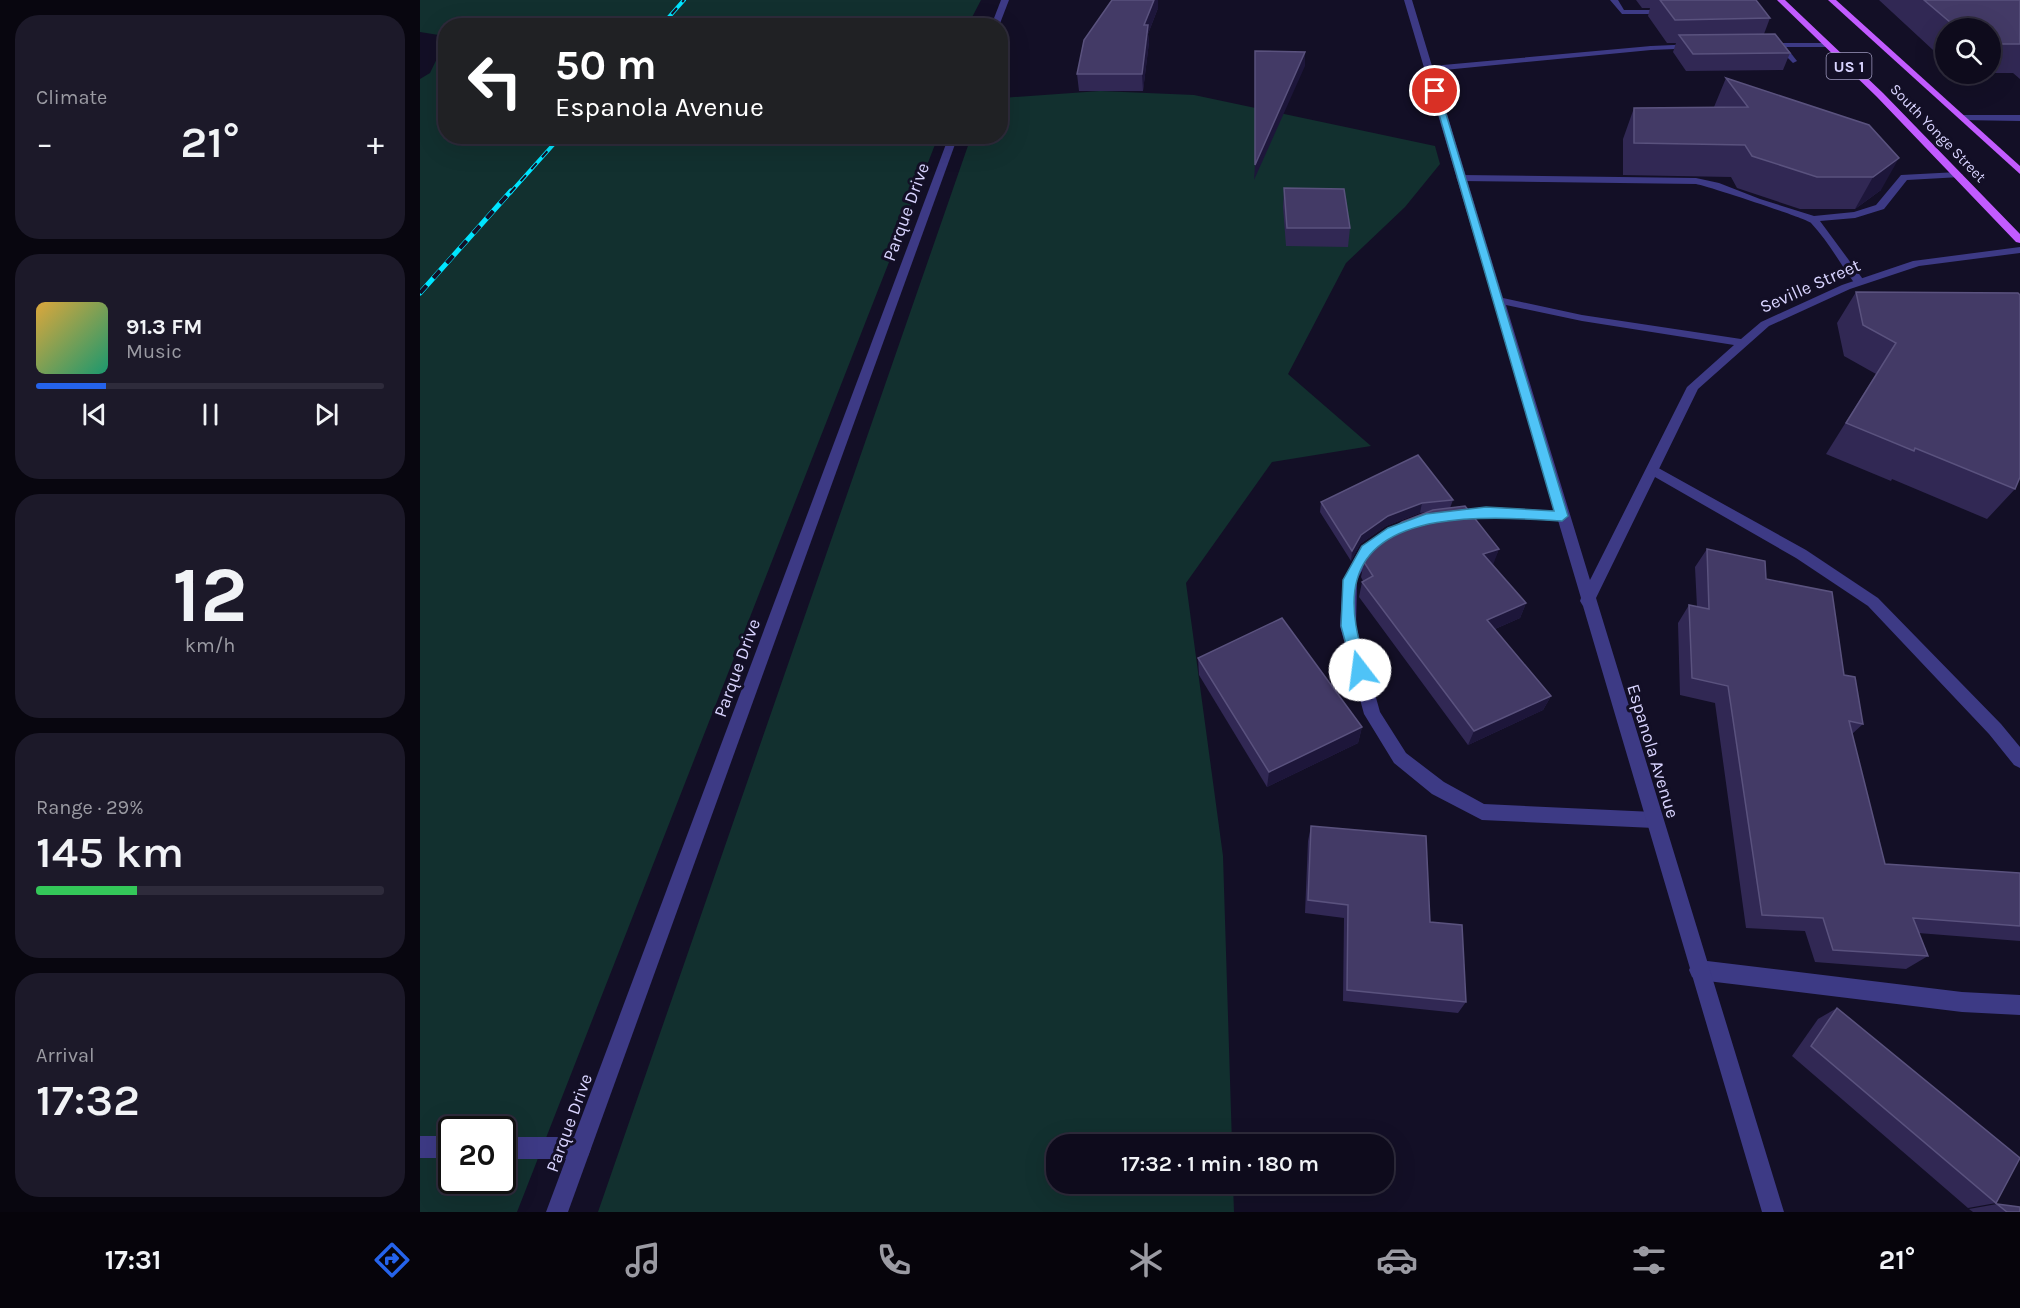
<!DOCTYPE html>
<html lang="en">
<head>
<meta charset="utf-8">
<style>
	body { margin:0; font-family:Karla,sans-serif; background:#1c1929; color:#f1f3f6; height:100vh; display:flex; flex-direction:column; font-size:22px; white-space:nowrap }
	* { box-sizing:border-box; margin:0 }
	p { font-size:20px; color:#9b9ba3 }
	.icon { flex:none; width:33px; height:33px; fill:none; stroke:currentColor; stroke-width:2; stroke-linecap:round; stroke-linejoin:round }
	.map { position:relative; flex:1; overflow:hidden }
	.panel { display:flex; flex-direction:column; gap:15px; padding:15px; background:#08060f; width:420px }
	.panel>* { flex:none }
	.guide { position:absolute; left:18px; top:18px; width:570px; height:126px; border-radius:24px; box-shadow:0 6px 24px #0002,0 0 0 2px #2e2b3b; background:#202124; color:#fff; overflow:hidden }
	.tools { position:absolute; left:1515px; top:18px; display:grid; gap:12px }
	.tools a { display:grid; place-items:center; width:66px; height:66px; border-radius:50%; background:#0e0b1c; box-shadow:0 6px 24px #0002,0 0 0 2px #2e2b3b; font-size:30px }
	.speed { position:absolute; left:18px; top:1116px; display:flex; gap:12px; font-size:30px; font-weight:700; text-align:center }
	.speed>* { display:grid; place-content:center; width:78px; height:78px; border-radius:50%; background:#0e0b1c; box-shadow:0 6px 24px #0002,0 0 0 2px #2e2b3b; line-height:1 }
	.speed .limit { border:3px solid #111; border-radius:9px; background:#fff; color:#111 }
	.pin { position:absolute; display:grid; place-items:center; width:51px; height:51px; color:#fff; margin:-26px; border:3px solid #fff; border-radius:50%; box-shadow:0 2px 6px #0007 }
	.me { position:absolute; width:66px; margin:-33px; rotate:345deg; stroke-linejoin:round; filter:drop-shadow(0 0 4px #0008) }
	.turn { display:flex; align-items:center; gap:21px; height:126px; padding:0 18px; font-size:27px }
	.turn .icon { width:78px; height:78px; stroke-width:2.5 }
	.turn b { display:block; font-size:42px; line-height:51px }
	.big { font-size:45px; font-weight:600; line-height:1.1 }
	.panel .widget { flex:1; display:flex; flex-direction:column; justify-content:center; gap:9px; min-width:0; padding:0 21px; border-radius:24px; background:#1c1929 }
	.panel .dial { align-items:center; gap:0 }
	.dial b { font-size:78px; line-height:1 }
	.song { display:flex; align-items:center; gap:18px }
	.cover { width:72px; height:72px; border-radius:9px; background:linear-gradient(135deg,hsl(40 70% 55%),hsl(160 70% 35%)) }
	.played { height:6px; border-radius:3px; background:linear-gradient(90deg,#2563eb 20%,#2e2b3b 20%) }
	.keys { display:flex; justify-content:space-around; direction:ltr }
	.heat { display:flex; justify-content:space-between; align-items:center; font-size:33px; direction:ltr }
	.charge { height:9px; border-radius:4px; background:linear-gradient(90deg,#34c759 29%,#2e2b3b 0) }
	.trip { position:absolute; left:626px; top:1134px; width:348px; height:60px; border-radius:24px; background:#0e0b1c; box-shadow:0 6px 24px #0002,0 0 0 2px #2e2b3b; font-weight:600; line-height:60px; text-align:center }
	.dock { display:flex; height:96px; justify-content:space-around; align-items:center; background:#06040b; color:#9b9ba3 }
	.dock .icon { width:42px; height:42px }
	.dock .current { color:#2563eb }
	.dock b { font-size:27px; color:#f1f3f6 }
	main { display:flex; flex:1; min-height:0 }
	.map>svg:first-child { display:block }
	.green { fill:#12302f; fill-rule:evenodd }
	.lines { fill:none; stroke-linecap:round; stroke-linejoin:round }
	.lane { fill:#3d3a85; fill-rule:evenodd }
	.street { fill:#3d3a85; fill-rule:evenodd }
	.primary { fill:#c25bff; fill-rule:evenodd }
	.rail-far1-casing { stroke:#00e5ff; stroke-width:4 }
	.rail-casing { stroke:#00e5ff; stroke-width:5 }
	.rail-far1 { stroke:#130f26; stroke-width:2; stroke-dasharray:8; stroke-linecap:butt }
	.rail { stroke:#130f26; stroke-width:4; stroke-dasharray:10; stroke-linecap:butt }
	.wall { fill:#312854 }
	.shaded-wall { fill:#1d163a }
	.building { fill:#433a66; stroke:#5a527e; stroke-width:1.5 }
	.route { fill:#4fc3f7; stroke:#337fa1; stroke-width:1.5 }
	.labels { text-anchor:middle; stroke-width:6; stroke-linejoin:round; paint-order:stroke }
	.far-street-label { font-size:15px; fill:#d9d4ff; stroke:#130f26 }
	.shield { fill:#130f26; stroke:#9e99be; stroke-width:1.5 }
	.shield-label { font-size:16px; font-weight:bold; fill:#d9d4ff }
	.street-label { font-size:18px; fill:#d9d4ff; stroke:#130f26 }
</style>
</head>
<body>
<main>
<section class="panel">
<div class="widget"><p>Climate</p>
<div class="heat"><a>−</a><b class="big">21°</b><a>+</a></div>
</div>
<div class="widget">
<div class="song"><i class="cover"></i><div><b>91.3 FM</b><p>Music</p></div></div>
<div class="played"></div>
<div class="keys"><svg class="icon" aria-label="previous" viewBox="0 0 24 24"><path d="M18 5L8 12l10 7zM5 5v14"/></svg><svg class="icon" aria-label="pause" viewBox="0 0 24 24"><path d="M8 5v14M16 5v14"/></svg><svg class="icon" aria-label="next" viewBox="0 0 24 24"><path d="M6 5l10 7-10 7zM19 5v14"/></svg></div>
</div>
<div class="widget dial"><b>12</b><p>km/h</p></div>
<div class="widget"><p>Range · 29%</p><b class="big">145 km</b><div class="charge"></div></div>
<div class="widget"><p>Arrival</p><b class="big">17:32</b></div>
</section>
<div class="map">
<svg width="1600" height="1212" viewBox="0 0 1600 1212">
	<rect width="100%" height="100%" fill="#130f26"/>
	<g class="green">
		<path d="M 0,0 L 561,0 L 548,25 L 26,26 L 25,36 L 0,32 Z"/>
		<path d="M 25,42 L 26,136 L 518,137 L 97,1212 L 0,1212 L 0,79 L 10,73 ZM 32,1130 L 82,1130 L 82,1180 L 32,1180 Z"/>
		<path d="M 680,91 L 774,95 L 1015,146 L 1020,164 L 985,207 L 926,263 L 868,374 L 951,446 L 852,462 L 766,583 L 803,856 L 812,1144 L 636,1144 L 636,1184 L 813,1184 L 814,1212 L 178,1212 L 551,137 L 580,136 L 581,98 Z"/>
	</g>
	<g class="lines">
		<g class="lane">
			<path d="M 1190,0 L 1198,0 L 1204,10 L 1262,10 L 1255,0 L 1263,0 L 1272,12 L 1268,14 L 1202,14 Z"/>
			<path d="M 1345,43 L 1407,43 L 1411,45 L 1407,47 L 1366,47 L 1377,61 L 1373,63 L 1357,47 L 1342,47 L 1342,43 Z"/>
			<path d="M 1276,44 L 1280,46 L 1279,48 L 1231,50 L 1227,48 L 1231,46 Z"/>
			<path d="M 1544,115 L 1600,115 L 1600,121 L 1541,120 L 1540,118 Z"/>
			<path d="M 1538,172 L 1543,175 L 1541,177 L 1487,180 L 1464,209 L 1435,218 L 1400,221 L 1445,282 L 1439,285 L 1435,284 C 1421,265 1408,241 1391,223 C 1387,219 1288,186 1276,184 L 1041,181 L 1036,178 L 1041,175 L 1276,178 L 1299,183 L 1340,199 L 1394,216 L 1434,212 L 1456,205 L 1481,175 Z"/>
			<path d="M 1233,465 L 1386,550 L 1458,598 L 1581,724 L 1600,747 L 1600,768 L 1594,765 L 1569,734 L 1448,606 L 1376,558 L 1228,473 L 1226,470 Z"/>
			<path d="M 1066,507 L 1142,511 L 1149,516 L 1142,521 L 1066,517 L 1032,521 L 1025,516 L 1032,511 Z"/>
			<path d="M 970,529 L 975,530 L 977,534 L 975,538 L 951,554 L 937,580 L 936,626 L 960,712 L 986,753 L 1024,782 L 1064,804 L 1234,812 L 1240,814 L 1243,820 L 1240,826 L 1234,828 L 1062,820 L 1012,794 L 974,763 L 944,714 L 920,626 L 923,580 L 941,546 Z"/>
			<path d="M 1279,960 L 1542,992 L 1600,995 L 1600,1015 L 1542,1012 L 1279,980 L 1272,977 L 1269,970 L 1272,963 Z"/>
			<rect x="0" y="1136" width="32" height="22"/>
			<path d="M 82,1137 L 160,1137 L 168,1140 L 171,1148 L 168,1156 L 160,1159 L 82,1159 Z"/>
		</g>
		<g class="street">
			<path d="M 581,0 L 589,0 L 579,26 L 571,26 Z"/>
			<path d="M 984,0 L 992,0 L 1012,66 L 1231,46 L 1235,48 L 1231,50 L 1014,71 L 1083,298 L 1162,315 L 1321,339 L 1341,322 L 1422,285 L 1493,261 L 1600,247 L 1600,253 L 1499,266 L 1430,289 L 1349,326 L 1278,389 L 1176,598 L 1364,1212 L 1342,1212 L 1163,606 L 1160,601 L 1161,598 ZM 1086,305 L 1162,321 L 1314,345 L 1267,387 L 1170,580 Z"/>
			<path d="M 529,136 L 538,136 L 148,1212 L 126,1212 Z"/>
		</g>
		<g class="primary">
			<path d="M 1357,0 L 1365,0 L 1463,93 L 1600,234 L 1600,243 L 1596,242 L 1457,97 Z"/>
			<path d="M 1408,0 L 1416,0 L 1600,166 L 1600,174 Z"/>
		</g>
		<defs>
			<g id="rail-far1">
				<path d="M 241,26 L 264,0"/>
				<path d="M 90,193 L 141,136"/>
			</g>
			<path id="rail" d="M 0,293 L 91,191"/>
		</defs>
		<use href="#rail-far1" class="rail-far1-casing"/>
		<use href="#rail" class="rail-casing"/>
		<use href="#rail-far1" class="rail-far1"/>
		<use href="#rail" class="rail"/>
	</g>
	<g class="wall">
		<path d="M 1216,0 L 1336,0 L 1350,18 L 1344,34 L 1370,53 L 1363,70 L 1266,71 L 1253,52 L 1256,43 L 1247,43 L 1228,16 L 1230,8 L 1222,8 Z"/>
		<path d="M 1459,0 L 1600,0 L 1600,79 L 1593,73 L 1570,73 L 1570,28 L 1526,28 L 1526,62 Z"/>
		<path d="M 738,8 L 728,34 L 729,42 L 723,91 L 659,91 L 657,74 Z"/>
		<path d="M 1306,78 L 1449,125 L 1461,190 L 1435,209 L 1380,209 L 1317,188 L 1311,177 L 1203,175 L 1203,139 L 1214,108 L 1294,107 Z"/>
		<path d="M 864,188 L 930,228 L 928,247 L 866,246 L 863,207 Z"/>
		<path d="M 1436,292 L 1595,489 L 1567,519 L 1472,479 L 1471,481 L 1406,454 L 1456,374 L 1424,356 L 1417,323 Z"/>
		<path d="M 1033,500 L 1030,508 L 1079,549 L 1072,565 L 1106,603 L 1100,618 L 1075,629 L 1131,696 L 1123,710 L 1048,745 L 939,597 L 942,582 L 943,581 L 941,577 L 944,562 L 1008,512 L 1000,513 L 966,526 L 940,544 L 931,561 L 900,512 L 901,502 Z"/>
		<path d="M 1287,549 L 1346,579 L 1424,675 L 1443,724 L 1432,734 L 1465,864 L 1600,873 L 1600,941 L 1498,933 L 1508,956 L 1486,969 L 1395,962 L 1385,931 L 1326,928 L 1295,703 L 1260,695 L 1258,623 L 1269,605 L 1277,607 L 1275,567 Z"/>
		<path d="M 778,658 L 942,727 L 938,743 L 847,787 L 779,675 Z"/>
		<path d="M 891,826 L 1010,922 L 1046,1002 L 1038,1013 L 923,1001 L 924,918 L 885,913 L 888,841 Z"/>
		<path d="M 1417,1008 L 1576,1203 L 1548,1208 L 1372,1056 L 1398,1019 Z"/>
		<path d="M 1577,1204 L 1600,1212 L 1553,1212 L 1549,1209 Z"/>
	</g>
	<g class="shaded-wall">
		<path d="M 734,0 L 738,0 L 738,8 L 728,34 L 729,42 L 723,91 L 722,74 L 724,25 Z"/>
		<path d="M 885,52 L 885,66 L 834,180 L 835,165 Z"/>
		<path d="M 1479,158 L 1461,190 L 1435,209 L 1453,177 Z"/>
		<path d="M 1002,503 L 1000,513 L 966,526 L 940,544 L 931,561 L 932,551 L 941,535 L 968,516 Z"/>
		<path d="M 1079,549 L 1073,565 L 1057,570 L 1063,554 Z"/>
		<path d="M 1106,603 L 1100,618 L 1061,635 L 1067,620 Z"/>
		<path d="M 1131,696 L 1123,710 L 1048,745 L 1054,731 Z"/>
		<path d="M 942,727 L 938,743 L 847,787 L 849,772 Z"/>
	</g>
	<g class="building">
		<path d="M 692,0 L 734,0 L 724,25 L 728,25 L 722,74 L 657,74 L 664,40 Z"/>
		<path d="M 1240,0 L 1336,0 L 1350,18 L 1255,20 Z"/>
		<path d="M 1504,0 L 1600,0 L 1600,44 L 1570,44 L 1570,28 L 1537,28 Z"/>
		<path d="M 1355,34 L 1370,53 L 1273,54 L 1259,35 Z"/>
		<path d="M 835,51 L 885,52 L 835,165 Z"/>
		<path d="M 1306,78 L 1449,125 L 1479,158 L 1453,177 L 1397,177 L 1332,156 L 1325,145 L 1214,143 L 1214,108 L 1328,107 Z"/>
		<path d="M 864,188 L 924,189 L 930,228 L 867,228 Z"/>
		<path d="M 1436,292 L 1598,293 L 1600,295 L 1600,477 L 1595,489 L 1495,448 L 1494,451 L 1426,423 L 1476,343 L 1443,325 Z"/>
		<path d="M 998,455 L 1033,500 L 1002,503 L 968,516 L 941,535 L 932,551 L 901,502 Z"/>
		<path d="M 1045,506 L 1079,549 L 1063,554 L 1106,603 L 1067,620 L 1131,696 L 1054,731 L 942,582 L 953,576 L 944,562 L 956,540 L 982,522 L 1013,510 Z"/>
		<path d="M 1287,549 L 1345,561 L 1346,579 L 1412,592 L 1424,675 L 1435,677 L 1443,724 L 1429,721 L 1465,864 L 1600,873 L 1600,926 L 1493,918 L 1508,956 L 1413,950 L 1403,918 L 1342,915 L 1308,686 L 1272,678 L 1269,605 L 1289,609 Z"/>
		<path d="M 862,618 L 942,727 L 849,772 L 778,658 Z"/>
		<path d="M 891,826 L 1006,836 L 1010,922 L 1042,925 L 1046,1002 L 927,990 L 928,905 L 888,900 Z"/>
		<path d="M 1417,1008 L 1600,1158 L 1576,1203 L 1391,1046 Z"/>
		<path d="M 1577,1204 L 1600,1207 L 1600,1212 L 1587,1212 Z"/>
	</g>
	<path class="route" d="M 1012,90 L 1019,91 L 1148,516 L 1142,521 C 1084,518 957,505 937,580 C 929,608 939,643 947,670 L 945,674 L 935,674 L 933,670 L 921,626 L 923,580 L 942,546 L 968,528 L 1006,514 L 1066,507 L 1134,511 Z"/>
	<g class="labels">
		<g class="far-street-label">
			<text transform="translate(1518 133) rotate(46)" y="5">South Yonge Street</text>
		</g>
		<rect class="shield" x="1406.5" y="53" width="45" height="26" rx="4.5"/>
		<g class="shield-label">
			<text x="1429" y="72">US 1</text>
		</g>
		<g class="street-label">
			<text transform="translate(486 212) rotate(-70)" y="6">Parque Drive</text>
			<text transform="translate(1390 286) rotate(-24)" y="6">Seville Street</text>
			<text transform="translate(317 668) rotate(-70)" y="6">Parque Drive</text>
			<text transform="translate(1233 751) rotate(73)" y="6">Espanola Avenue</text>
			<text transform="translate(149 1123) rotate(-70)" y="6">Parque Drive</text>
		</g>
	</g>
</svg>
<div class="tools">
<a><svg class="icon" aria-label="search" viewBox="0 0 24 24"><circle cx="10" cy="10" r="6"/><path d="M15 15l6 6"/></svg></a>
</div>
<div class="speed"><div class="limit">20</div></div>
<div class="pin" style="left:1015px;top:91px;background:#d93025"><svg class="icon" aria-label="arrive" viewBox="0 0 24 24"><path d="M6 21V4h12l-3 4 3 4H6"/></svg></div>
<svg class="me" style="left:940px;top:670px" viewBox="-20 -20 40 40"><circle r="19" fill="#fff"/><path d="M0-13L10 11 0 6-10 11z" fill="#4fc3f7"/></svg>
<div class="trip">17:32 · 1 min · 180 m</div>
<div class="guide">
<div class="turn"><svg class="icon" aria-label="left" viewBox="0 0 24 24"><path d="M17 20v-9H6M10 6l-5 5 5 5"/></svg><div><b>50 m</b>Espanola Avenue</div></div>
</div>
</div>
</main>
<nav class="dock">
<b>17:31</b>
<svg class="icon current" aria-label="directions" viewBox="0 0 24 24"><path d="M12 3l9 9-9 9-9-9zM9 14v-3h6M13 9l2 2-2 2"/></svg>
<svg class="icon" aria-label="music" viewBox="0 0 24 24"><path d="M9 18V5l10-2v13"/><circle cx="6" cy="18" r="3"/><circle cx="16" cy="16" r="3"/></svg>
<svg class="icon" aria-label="phone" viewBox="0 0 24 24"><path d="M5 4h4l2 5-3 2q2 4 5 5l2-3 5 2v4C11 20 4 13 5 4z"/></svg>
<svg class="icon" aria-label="climate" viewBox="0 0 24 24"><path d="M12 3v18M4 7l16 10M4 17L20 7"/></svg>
<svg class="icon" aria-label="car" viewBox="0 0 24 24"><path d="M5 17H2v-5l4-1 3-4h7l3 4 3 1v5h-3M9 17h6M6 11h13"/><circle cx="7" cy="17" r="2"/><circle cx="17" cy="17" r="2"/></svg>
<svg class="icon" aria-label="filters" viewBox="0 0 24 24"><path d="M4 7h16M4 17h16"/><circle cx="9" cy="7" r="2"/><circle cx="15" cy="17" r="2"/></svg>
<b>21°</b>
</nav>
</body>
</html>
